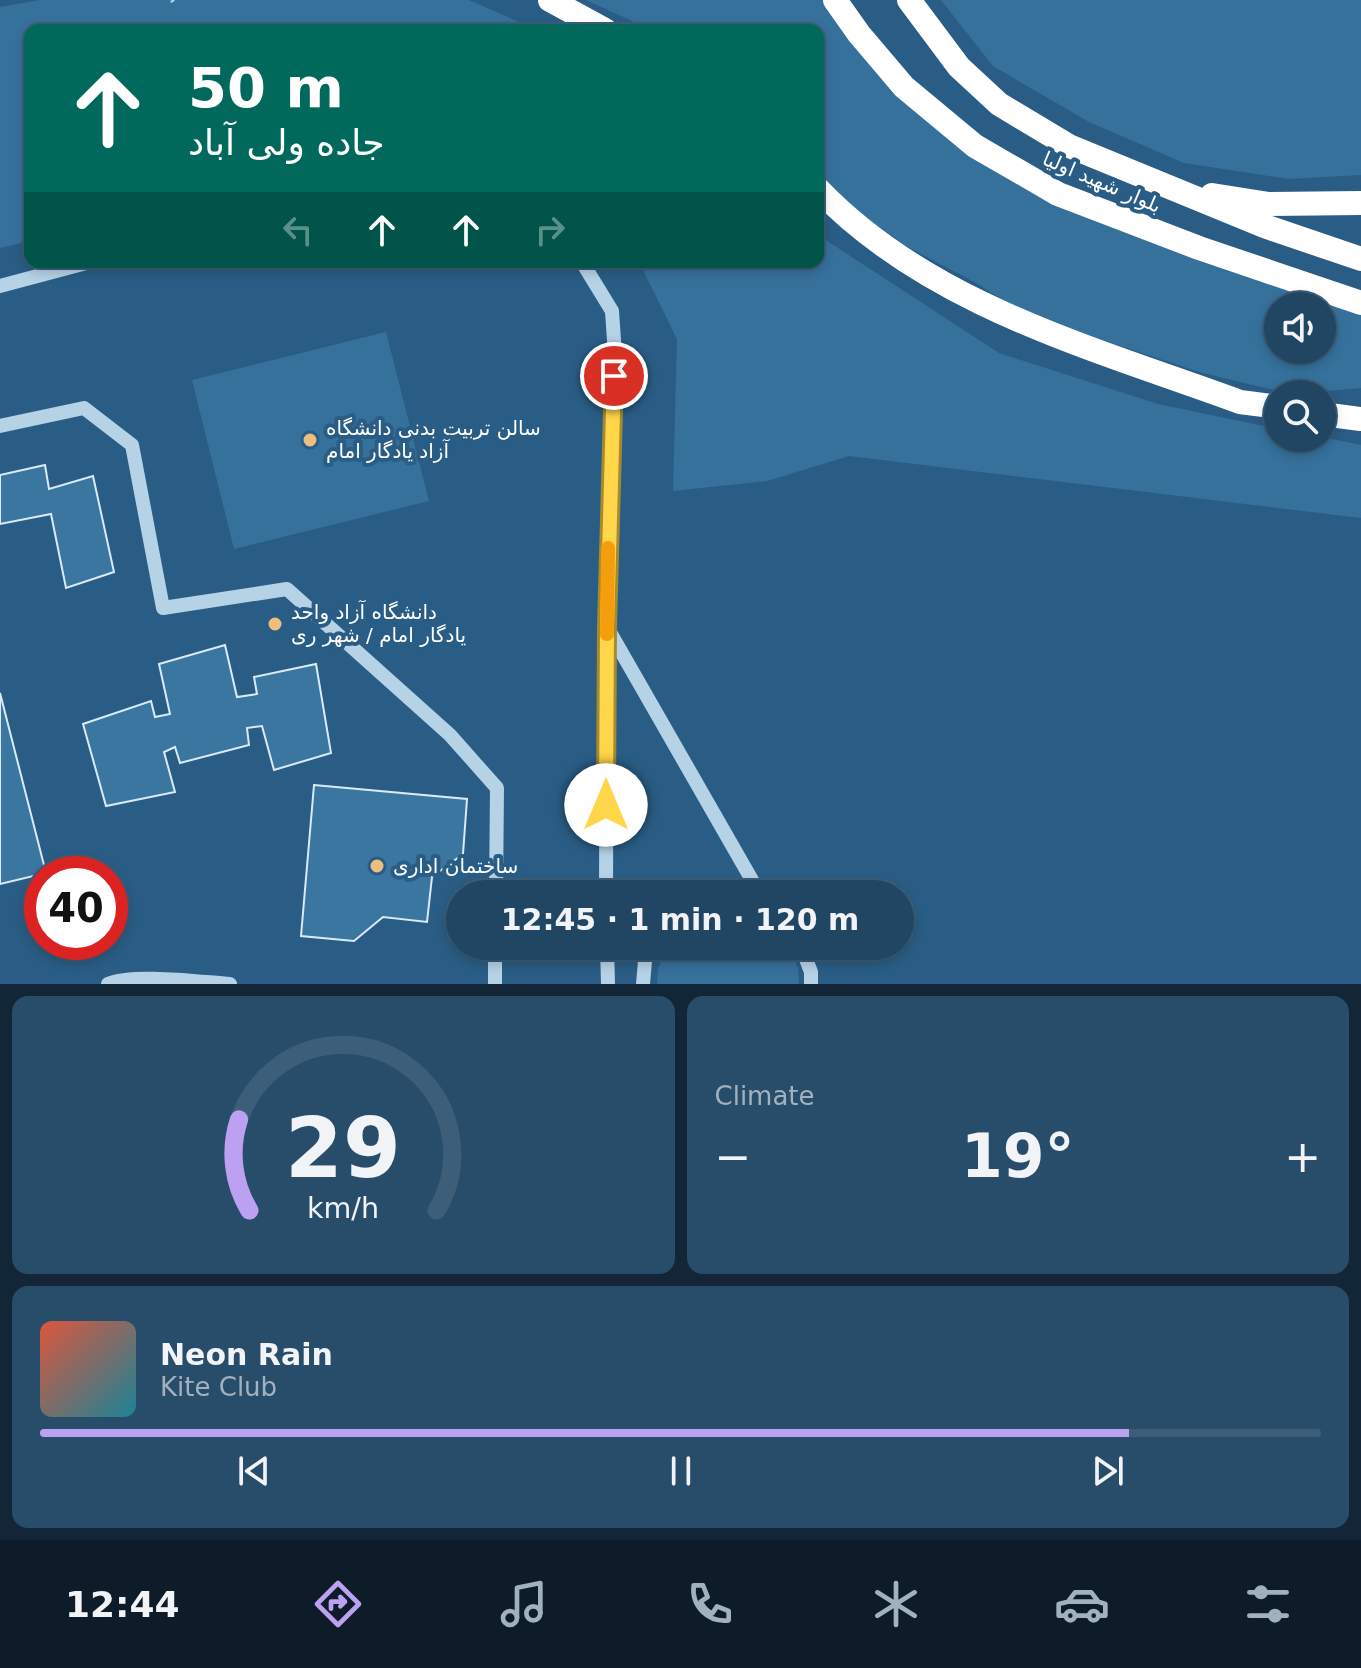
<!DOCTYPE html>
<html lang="en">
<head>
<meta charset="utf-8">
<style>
	body { margin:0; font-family:"DejaVu Sans",Vazirmatn,sans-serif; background:#284d6a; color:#f1f3f6; height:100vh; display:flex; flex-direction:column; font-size:30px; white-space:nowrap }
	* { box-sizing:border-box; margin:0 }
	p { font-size:26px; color:#a2b1bf }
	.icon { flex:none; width:44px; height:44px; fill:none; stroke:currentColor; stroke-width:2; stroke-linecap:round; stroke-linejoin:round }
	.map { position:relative; height:984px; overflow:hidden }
	.sheet { display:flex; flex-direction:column; gap:12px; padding:12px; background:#122637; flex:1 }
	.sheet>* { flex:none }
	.top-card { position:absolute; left:24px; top:24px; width:800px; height:244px; border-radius:16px; box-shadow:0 4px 12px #0003,0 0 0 2px #3d5e78; background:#00695c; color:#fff; overflow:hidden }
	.fabs { position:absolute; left:1264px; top:292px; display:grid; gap:16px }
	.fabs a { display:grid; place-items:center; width:72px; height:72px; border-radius:50%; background:#204664; box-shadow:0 4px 12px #0003,0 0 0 2px #3d5e78; font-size:40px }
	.speed { position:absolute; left:24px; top:856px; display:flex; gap:16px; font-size:40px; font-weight:700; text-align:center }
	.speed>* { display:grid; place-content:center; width:104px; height:104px; border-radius:50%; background:#204664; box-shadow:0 4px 12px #0003,0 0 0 2px #3d5e78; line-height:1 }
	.speed .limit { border:12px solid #d22; background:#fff; color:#111 }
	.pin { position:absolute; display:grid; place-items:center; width:68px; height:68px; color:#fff; margin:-34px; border:4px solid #fff; border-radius:50%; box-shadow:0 2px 8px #0007 }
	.me { position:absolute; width:88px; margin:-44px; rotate:0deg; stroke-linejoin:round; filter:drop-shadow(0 0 6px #0008) }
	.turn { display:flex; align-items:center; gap:28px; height:168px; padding:0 32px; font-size:36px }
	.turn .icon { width:104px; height:104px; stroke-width:2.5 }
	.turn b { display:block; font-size:56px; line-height:68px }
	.lanes { display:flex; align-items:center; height:76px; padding:0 32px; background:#0003; justify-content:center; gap:40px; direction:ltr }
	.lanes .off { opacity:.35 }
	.big { font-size:60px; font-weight:600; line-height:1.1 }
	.sheet .widget { flex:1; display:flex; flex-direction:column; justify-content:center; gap:12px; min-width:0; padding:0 28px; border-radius:16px; background:#284d6a }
	.sheet .dial { align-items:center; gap:0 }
	.dial svg { height:208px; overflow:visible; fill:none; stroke:#3d5e78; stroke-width:7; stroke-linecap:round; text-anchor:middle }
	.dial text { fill:#f1f3f6; stroke:none }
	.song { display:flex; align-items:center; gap:24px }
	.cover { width:96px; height:96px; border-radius:12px; background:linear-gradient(135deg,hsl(10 70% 55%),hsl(190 70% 35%)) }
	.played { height:8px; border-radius:4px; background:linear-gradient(90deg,#bca0f2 85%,#3d5e78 85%) }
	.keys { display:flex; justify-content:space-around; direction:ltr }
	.heat { display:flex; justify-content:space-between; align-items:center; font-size:44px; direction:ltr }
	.sheet .tiles { flex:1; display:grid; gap:12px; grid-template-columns:1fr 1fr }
	.widget:last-child { grid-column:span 2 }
	.trip { position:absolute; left:446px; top:880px; width:468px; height:80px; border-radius:40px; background:#204664; box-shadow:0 4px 12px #0003,0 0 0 2px #3d5e78; font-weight:600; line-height:80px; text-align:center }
	.tabs { display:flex; height:128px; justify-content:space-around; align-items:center; background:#0d1c28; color:#a2b1bf }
	.tabs .icon { width:56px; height:56px }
	.tabs .current { color:#bca0f2 }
	.tabs b { font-size:36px; color:#f1f3f6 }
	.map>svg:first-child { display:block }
	.green { fill:#36719c; fill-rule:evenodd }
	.building { fill:#3b76a1; stroke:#d9eaf6; stroke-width:2 }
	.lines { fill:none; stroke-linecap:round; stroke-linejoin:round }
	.path { stroke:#b6d2e7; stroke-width:4; stroke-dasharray:4 6; stroke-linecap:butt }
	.minor { stroke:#b6d2e7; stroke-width:14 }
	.highway { stroke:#fff; stroke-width:24 }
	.route-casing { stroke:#a68a30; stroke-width:20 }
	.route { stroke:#ffd54a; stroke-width:14 }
	.slow { stroke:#f59e0b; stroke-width:14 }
	.poi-dot { fill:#edbf7e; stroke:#2a5d85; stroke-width:3 }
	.labels { text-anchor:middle; stroke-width:8; stroke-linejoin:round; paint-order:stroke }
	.street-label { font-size:20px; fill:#fff; stroke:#2a5d85 }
	.poi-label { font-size:20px; fill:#fff; stroke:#2a5d85; text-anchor:start }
</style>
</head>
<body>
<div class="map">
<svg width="1361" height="984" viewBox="0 0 1361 984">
	<rect width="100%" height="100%" fill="#2a5d85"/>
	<g class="green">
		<path d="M 40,0 L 469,0 L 537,30 L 30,30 L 30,241 L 0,248 L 0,7 Z"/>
		<path d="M 586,0 L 827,0 L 1018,185 L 1361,301 L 1361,388 L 1291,394 L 1199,372 L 1022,313 L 978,284 L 906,246 L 829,192 L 818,180 L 818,30 L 652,30 ZM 1278,306 L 1322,306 L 1322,350 L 1278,350 Z"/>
		<path d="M 941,0 L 1361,0 L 1361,175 L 1289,179 L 1184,163 L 1089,122 L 993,66 Z"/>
		<path d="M 818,235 L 999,353 L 1158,404 L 1278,429 L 1278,438 L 1322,437 L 1361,445 L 1361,518 L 849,456 L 767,481 L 673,491 L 677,339 L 639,262 L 818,262 Z"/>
		<path d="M 386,332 L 429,501 L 234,549 L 192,380 Z"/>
		<path d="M 667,946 L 789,946 L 798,968 L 799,984 L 657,984 L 658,969 Z"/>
	</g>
	<g class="building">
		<path d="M 45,465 L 49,489 L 93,476 L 114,572 L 66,588 L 51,514 L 0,524 L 0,475 Z"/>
		<path d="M 225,645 L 237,697 L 257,694 L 254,677 L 316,664 L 331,753 L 274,770 L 262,726 L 247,728 L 249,745 L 180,763 L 175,747 L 164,752 L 175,792 L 106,806 L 83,724 L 151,701 L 155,717 L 170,714 L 159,664 Z"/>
		<path d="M 0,693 L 46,873 L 0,884 Z"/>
		<path d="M 314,785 L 467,799 L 463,854 L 432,877 L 427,922 L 383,917 L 354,941 L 301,936 Z"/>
	</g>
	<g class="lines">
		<path class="path" d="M 172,0 L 173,2"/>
		<g class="minor">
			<path d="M 582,262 L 612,311 L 615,355 L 607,626 L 606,894"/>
			<path d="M 0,286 L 90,262"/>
			<path d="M 0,426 L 84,408 L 132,445 L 163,608 L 287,589 L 450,735 L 497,788 L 496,894"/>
			<path d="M 607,627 L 760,894"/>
			<path d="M 607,946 L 608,984"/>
			<path d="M 801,946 L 811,972 L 811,984"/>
			<path d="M 108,984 C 133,973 200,982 230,984"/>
			<path d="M 495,984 L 495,946"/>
			<path d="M 643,984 L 645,961 L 652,946"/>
		</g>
		<g class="highway">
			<path d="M 550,0 L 605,30"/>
			<path d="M 835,0 L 859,34 L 904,87 L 975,146 L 1058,194 L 1199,248 L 1361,303"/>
			<path d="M 909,0 L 959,67 L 999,104 L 1069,146 L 1264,226 L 1361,259"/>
			<path d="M 818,189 C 929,305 1093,348 1240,402 L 1278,407"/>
			<path d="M 1212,195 L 1269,204 L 1361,203"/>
			<path d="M 1322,414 L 1361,419"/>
		</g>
	</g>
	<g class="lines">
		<defs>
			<path id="route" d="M 606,805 L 607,626 L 614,376"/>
		</defs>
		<use href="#route" class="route-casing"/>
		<use href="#route" class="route"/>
		<path class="slow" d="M 607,634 L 608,548"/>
	</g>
	<g class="poi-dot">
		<circle cx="310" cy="440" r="8"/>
		<circle cx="275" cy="624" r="8"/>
		<circle cx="377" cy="866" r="8"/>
	</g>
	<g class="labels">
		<g class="street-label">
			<text transform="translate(1102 182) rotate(23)" y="7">بلوار شهید اوليا</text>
		</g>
		<g class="poi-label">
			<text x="326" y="435">سالن تربیت بدنی دانشگاه<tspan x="326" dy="23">آزاد یادگار امام</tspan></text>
			<text x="291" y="619">دانشگاه آزاد واحد<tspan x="291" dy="23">یادگار امام / شهر ری</tspan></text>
			<text x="393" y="873">ساختمان اداری</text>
		</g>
	</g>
</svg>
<div class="fabs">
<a><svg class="icon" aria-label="sound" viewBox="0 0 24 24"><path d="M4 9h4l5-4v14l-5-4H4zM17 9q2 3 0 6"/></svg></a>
<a><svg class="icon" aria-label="search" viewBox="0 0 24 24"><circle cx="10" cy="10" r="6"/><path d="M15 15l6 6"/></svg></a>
</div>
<div class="speed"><div class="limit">40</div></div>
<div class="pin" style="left:614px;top:376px;background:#d93025"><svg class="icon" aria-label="arrive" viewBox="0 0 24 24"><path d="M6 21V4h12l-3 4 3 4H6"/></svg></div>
<svg class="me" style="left:606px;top:805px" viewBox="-20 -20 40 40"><circle r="19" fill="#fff"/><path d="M0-13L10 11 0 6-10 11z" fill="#ffd54a"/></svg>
<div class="trip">12:45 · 1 min · 120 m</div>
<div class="top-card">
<div class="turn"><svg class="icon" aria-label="ahead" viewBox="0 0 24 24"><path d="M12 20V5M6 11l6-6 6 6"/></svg><div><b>50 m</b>جاده ولی آباد</div></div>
<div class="lanes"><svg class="icon off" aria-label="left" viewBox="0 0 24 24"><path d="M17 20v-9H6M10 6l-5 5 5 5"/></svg><svg class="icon" aria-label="ahead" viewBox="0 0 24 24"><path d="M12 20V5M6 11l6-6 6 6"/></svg><svg class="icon" aria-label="ahead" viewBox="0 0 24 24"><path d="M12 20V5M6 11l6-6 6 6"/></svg><svg class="icon off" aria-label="right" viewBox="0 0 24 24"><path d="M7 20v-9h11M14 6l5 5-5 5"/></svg></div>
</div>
</div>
<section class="sheet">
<div class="tiles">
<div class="widget dial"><svg viewBox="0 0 100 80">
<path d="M14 69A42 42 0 1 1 86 69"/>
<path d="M14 69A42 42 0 0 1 10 34" stroke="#bca0f2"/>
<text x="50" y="56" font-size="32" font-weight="700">29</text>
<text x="50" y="72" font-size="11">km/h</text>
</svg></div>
<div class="widget"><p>Climate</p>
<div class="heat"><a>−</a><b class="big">19°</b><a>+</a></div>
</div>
<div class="widget">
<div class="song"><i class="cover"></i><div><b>Neon Rain</b><p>Kite Club</p></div></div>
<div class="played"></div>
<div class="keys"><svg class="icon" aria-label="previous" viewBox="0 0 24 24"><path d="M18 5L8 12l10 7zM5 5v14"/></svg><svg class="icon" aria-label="pause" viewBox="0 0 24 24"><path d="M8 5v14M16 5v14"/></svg><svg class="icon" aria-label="next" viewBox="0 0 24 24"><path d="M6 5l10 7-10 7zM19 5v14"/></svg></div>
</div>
</div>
</section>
<nav class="tabs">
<b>12:44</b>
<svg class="icon current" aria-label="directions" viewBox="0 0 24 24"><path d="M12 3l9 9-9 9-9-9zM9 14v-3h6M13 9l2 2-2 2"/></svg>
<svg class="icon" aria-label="music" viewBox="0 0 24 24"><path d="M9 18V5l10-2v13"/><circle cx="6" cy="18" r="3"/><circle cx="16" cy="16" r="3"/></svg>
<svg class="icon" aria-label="phone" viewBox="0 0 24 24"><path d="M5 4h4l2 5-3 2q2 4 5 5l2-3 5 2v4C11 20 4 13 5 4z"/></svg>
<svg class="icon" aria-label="climate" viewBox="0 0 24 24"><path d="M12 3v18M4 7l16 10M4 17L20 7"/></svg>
<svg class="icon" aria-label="car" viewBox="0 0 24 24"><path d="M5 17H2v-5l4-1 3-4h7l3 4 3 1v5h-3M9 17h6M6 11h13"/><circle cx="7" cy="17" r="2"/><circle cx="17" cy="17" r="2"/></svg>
<svg class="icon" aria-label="filters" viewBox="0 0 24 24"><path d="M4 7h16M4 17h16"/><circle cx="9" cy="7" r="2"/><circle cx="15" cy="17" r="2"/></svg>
</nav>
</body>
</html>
